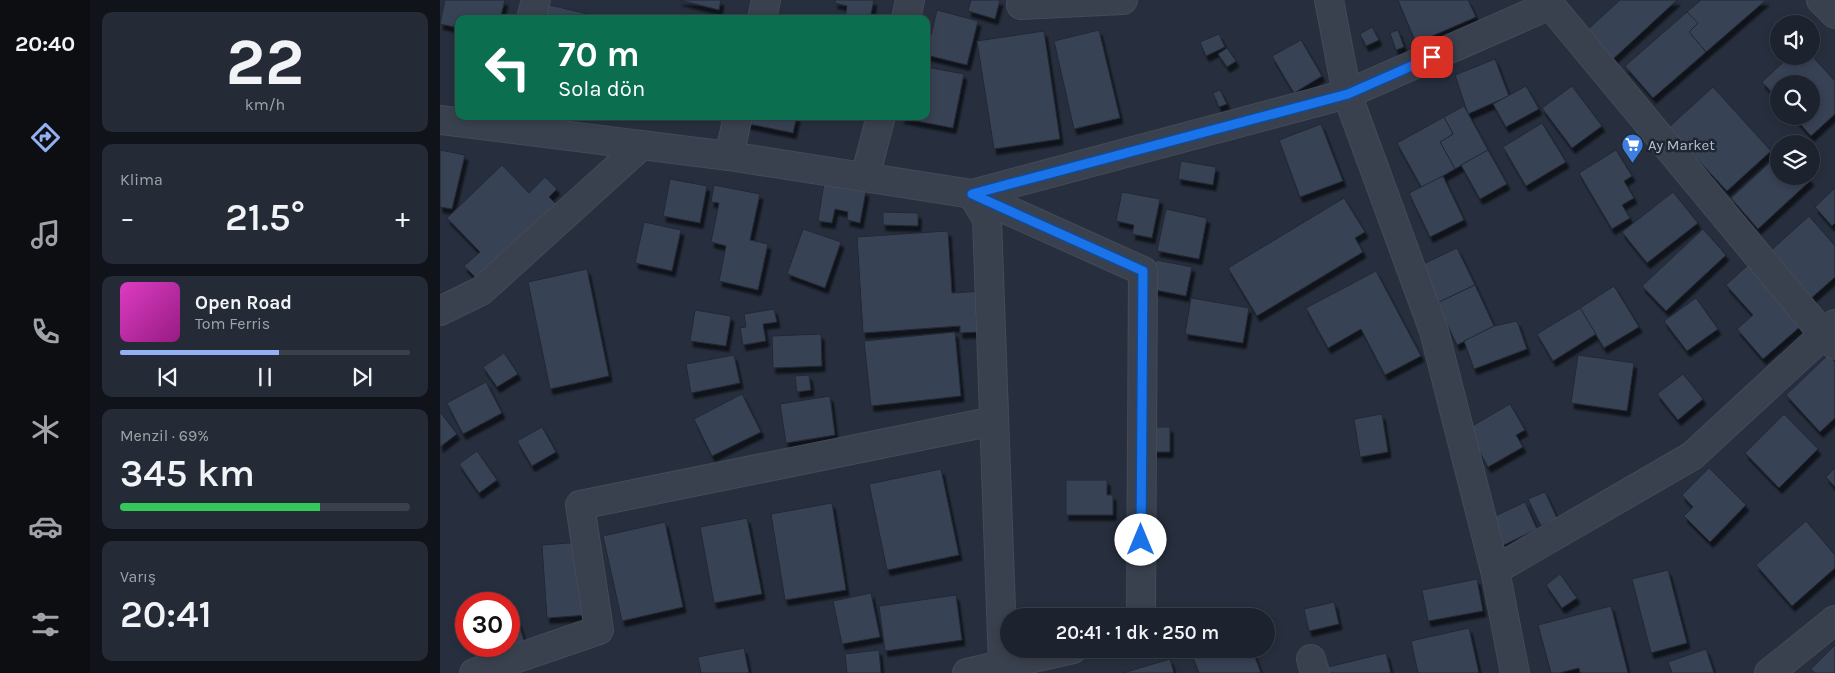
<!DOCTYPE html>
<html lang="tr">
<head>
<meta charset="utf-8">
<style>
	body { margin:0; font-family:Karla,sans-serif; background:#252b36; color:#f1f3f6; height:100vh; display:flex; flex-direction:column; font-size:19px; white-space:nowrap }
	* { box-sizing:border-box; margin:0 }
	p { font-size:16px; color:#a0a4aa }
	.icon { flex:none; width:28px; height:28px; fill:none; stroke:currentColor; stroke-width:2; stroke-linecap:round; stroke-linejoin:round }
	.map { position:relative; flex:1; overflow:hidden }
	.panel { display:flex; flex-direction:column; gap:12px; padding:12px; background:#101319; width:350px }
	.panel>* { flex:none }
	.guide { position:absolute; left:15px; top:15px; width:475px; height:105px; border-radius:10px; box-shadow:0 2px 8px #0003,0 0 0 1px #3b404a; background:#0b6e4f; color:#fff; overflow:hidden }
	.fabs { position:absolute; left:1330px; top:15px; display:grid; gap:10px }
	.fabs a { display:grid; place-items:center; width:50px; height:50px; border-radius:50%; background:#1d232e; box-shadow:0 2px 8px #0003,0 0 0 1px #3b404a; font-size:25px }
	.speed { position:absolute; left:15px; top:592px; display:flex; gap:10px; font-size:25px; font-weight:700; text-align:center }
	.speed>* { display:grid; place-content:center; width:65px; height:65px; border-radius:50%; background:#1d232e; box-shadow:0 2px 8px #0003,0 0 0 1px #3b404a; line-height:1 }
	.speed .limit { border:8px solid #d22; background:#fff; color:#111 }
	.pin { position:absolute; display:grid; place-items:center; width:42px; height:42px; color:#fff; margin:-21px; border-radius:10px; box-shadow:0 2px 8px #0006 }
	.me { position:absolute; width:55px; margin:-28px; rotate:0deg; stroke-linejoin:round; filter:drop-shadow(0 0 4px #0008) }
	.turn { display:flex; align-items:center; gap:18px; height:105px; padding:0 20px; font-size:22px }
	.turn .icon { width:65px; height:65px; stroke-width:2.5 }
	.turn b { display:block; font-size:35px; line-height:42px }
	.big { font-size:38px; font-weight:600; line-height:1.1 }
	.panel .card { flex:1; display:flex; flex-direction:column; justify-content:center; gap:8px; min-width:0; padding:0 18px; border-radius:10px; background:#252b36 }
	.panel .dial { align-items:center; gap:0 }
	.dial b { font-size:65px; line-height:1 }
	.song { display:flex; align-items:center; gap:15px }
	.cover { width:60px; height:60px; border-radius:8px; background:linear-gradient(135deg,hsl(310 70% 55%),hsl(310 70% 35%)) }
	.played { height:5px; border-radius:2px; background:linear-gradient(90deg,#93b1f2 55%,#3b404a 55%) }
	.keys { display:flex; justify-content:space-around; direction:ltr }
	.heat { display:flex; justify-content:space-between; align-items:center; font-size:28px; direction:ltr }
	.charge { height:8px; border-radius:4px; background:linear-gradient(90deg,#34c759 69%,#3b404a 0) }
	.trip { position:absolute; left:560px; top:608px; width:275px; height:50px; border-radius:25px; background:#1d232e; box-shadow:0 2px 8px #0003,0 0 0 1px #3b404a; font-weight:600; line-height:50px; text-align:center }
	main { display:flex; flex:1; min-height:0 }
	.menu { display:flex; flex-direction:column; width:90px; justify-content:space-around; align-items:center; background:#0c0e12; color:#a0a4aa }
	.menu .icon { width:35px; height:35px }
	.menu .selected { color:#93b1f2 }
	.menu b { font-size:22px; color:#f1f3f6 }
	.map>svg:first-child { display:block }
	.building { fill:#394354; stroke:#212835; filter:url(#shadow) }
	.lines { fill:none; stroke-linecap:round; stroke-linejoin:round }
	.minor-casing { stroke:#444a57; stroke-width:30 }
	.minor { stroke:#3a414e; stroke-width:28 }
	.route-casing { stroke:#114b97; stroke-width:12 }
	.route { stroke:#1a73e8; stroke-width:9 }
	.labels { text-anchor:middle; stroke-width:5; stroke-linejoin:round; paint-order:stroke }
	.poi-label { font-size:15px; fill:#b7bcc9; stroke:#1f2633; text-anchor:start }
</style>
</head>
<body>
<main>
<nav class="menu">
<b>20:40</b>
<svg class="icon selected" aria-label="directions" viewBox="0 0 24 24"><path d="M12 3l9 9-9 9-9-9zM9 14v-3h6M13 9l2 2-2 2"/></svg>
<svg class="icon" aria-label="music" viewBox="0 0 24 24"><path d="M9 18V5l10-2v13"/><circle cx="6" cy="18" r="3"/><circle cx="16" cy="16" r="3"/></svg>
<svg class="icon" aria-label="phone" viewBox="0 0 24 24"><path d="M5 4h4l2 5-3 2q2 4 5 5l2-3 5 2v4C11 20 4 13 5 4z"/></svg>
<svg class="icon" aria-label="climate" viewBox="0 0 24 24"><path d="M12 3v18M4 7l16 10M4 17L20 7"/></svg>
<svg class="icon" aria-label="car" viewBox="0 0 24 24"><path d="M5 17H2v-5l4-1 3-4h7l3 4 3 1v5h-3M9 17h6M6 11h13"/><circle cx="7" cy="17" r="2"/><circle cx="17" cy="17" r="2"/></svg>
<svg class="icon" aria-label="filters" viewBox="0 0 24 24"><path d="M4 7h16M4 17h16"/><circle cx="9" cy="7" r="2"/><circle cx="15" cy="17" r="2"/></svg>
</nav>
<section class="panel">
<div class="card dial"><b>22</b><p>km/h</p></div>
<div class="card"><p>Klima</p>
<div class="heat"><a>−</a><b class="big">21.5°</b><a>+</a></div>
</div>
<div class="card">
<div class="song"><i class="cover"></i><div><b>Open Road</b><p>Tom Ferris</p></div></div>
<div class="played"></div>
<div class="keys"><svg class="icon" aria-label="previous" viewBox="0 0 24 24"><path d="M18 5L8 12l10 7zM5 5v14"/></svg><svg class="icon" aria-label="pause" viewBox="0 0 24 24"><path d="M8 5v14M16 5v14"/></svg><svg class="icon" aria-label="next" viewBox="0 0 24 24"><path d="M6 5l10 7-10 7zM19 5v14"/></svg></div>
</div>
<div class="card"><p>Menzil · 69%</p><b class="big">345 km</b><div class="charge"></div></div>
<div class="card"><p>Varış</p><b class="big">20:41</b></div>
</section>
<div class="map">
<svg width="1395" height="673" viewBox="0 0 1395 673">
	<defs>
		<filter id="shadow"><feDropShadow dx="3" dy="5.5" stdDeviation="1" flood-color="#0009"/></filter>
	</defs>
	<rect width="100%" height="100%" fill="#272f3e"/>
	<g class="building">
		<path d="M 5,0 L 65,0 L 60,19 L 19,19 L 19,28 L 0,24 Z"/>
		<path d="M 239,0 L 281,0 L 279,10 Z"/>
		<path d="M 395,0 L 434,0 L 431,14 L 438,15 L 437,19 L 405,19 L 407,6 L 395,3 Z"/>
		<path d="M 531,0 L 560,0 L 555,19 L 528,11 Z"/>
		<path d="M 958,0 L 1028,0 L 1036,17 L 976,43 Z"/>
		<path d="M 1180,0 L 1237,0 L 1172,60 L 1146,31 Z"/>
		<path d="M 1261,0 L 1326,0 L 1266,52 L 1249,32 L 1258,23 L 1247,12 Z"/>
		<path d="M 101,3 L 152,15 L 151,19 L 97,19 Z"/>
		<path d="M 497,10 L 538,21 L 527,65 L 486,55 Z"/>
		<path d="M 1247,12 L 1258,23 L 1249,32 L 1266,52 L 1213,98 L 1185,66 Z"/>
		<path d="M 932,27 L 939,40 L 926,46 L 920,34 Z"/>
		<path d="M 659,30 L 680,118 L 634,129 L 614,41 Z"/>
		<path d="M 958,30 L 964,47 L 956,50 L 950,33 Z"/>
		<path d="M 604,31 L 620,139 L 554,149 L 537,41 Z"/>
		<path d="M 779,34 L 785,47 L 766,56 L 760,42 Z"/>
		<path d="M 861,40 L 882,76 L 854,93 L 832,56 Z"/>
		<path d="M 787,48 L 796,61 L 787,67 L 778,54 Z"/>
		<path d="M 1371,55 L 1395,81 L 1395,114 L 1371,136 L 1353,116 L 1371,116 L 1371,84 L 1339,84 L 1339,100 L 1322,82 L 1350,56 L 1371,56 Z"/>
		<path d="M 1055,59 L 1069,96 L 1028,114 L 1015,75 Z"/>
		<path d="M 486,67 L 524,74 L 513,128 L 461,118 L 462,116 L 486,116 Z"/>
		<path d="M 1086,86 L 1099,109 L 1066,127 L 1053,104 Z"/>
		<path d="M 1132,86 L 1162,126 L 1132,148 L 1102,108 Z"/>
		<path d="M 1273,87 L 1331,151 L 1287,191 L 1228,128 Z"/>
		<path d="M 780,90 L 787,104 L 779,107 L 773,93 Z"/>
		<path d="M 1024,106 L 1048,150 L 1015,169 L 1000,142 L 1013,134 L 1004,117 Z"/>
		<path d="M 305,116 L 357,116 L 353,133 L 304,123 Z"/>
		<path d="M 1004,117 L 1013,134 L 1000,142 L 1015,169 L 982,188 L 957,143 Z"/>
		<path d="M 1102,123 L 1126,162 L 1086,186 L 1063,147 Z"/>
		<path d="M 881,124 L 903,181 L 860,197 L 839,140 Z"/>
		<path d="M 0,150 L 25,155 L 12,209 L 0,207 Z"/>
		<path d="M 1048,150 L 1067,184 L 1040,199 L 1021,165 Z"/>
		<path d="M 1176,150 L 1192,176 L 1184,181 L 1194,198 L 1182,205 L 1190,218 L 1172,229 L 1139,173 Z"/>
		<path d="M 1339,154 L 1339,176 L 1367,176 L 1371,180 L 1318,229 L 1291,198 Z"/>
		<path d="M 741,161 L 776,167 L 773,185 L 738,179 Z"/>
		<path d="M 62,165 L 89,193 L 105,177 L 117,189 L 109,197 L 120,208 L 42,284 L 24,266 L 40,252 L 7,218 Z"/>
		<path d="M 1003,176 L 1024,220 L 990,237 L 969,193 Z"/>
		<path d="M 230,179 L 267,186 L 260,223 L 223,216 Z"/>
		<path d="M 384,183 L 426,191 L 420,223 L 407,220 L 408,212 L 395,209 L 392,223 L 378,221 Z"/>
		<path d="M 274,185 L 320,194 L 310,240 L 328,244 L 318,290 L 279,281 L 286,246 L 271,242 L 279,203 L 271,202 Z"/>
		<path d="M 1395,188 L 1395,223 L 1392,226 L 1375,207 Z"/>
		<path d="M 682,192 L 720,199 L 712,238 L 692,234 L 694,225 L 676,221 Z"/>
		<path d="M 1233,192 L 1258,223 L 1207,263 L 1182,232 Z"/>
		<path d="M 904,198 L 925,232 L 915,238 L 923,252 L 817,316 L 788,268 Z"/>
		<path d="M 726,209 L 767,218 L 759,259 L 717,251 Z"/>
		<path d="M 443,212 L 478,213 L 478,226 L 443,225 Z"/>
		<path d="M 1369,216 L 1395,246 L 1395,277 L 1368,301 L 1327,254 Z"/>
		<path d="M 204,222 L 241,230 L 232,271 L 195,263 Z"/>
		<path d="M 363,229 L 401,242 L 385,288 L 347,274 Z"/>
		<path d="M 1263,229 L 1286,255 L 1226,311 L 1202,286 Z"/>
		<path d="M 508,231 L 512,293 L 544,291 L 545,318 L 536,318 L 537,332 L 520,333 L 520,326 L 423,333 L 417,237 Z"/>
		<path d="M 1017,248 L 1035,285 L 997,303 L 979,266 Z"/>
		<path d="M 716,260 L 752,267 L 746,296 L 710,289 Z"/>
		<path d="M 1308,265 L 1361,326 L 1323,359 L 1297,329 L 1313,315 L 1286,285 Z"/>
		<path d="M 147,269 L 169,376 L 110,389 L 88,282 Z"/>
		<path d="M 936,271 L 981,356 L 945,375 L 921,329 L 888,348 L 866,308 Z"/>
		<path d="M 1035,285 L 1054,326 L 1017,345 L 997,303 Z"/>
		<path d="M 1174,286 L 1199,327 L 1164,348 L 1140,308 Z"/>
		<path d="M 751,298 L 809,308 L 803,343 L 745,334 Z"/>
		<path d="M 1256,298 L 1278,329 L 1247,351 L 1224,321 Z"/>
		<path d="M 1140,308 L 1156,334 L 1113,361 L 1097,334 Z"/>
		<path d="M 334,309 L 337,322 L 323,324 L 326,341 L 303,345 L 300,328 L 306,327 L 304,314 Z"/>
		<path d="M 255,310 L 291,316 L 286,346 L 250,341 Z"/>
		<path d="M 1077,321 L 1087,349 L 1034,369 L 1024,341 L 1054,326 Z"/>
		<path d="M 515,332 L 521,396 L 431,406 L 424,341 Z"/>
		<path d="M 381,334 L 382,366 L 333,368 L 332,336 Z"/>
		<path d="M 64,353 L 78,374 L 57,387 L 43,367 Z"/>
		<path d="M 294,355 L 300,383 L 251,393 L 246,364 Z"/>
		<path d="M 1138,355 L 1194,363 L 1187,411 L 1131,403 Z"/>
		<path d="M 1388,355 L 1395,362 L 1395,418 L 1380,432 L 1346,395 Z"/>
		<path d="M 1243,374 L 1263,399 L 1238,420 L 1217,394 Z"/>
		<path d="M 369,375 L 371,390 L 357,392 L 355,376 Z"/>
		<path d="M 46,382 L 62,413 L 23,434 L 7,403 Z"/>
		<path d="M 302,394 L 321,432 L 272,456 L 254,419 Z"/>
		<path d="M 390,396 L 395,435 L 346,443 L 340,404 Z"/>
		<path d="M 1070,404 L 1085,430 L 1076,435 L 1083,447 L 1048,467 L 1027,429 Z"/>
		<path d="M 0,412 L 17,434 L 0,447 Z"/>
		<path d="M 942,414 L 948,452 L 920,457 L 914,419 Z"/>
		<path d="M 1344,414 L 1378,449 L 1339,488 L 1305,453 Z"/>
		<path d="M 102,427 L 116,452 L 92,466 L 77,441 Z"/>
		<path d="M 712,427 L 730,427 L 730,452 L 711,452 Z"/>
		<path d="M 37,451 L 57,480 L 39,493 L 19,464 Z"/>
		<path d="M 1269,468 L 1306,505 L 1270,542 L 1244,516 L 1253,507 L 1242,495 Z"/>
		<path d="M 1395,468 L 1395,487 L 1386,477 Z"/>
		<path d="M 501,469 L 519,555 L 447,570 L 429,484 Z"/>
		<path d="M 626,480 L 667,480 L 667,495 L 673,495 L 673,515 L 626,515 Z"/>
		<path d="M 1105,492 L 1117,518 L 1101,526 L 1088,499 Z"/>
		<path d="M 1085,502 L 1097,529 L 1062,546 L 1049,519 Z"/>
		<path d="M 392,503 L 406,590 L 345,600 L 331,514 Z"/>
		<path d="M 307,518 L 322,594 L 274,603 L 260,527 Z"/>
		<path d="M 1366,521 L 1395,555 L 1395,568 L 1352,606 L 1316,565 Z"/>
		<path d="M 225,522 L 243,607 L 182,621 L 163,536 Z"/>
		<path d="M 142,542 L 147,615 L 107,618 L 102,545 Z"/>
		<path d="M 1228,570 L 1247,643 L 1211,653 L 1192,579 Z"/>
		<path d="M 1120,574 L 1137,598 L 1122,608 L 1106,585 Z"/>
		<path d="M 1037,579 L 1043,611 L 988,621 L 982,590 Z"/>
		<path d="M 431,593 L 440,637 L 402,644 L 393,601 Z"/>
		<path d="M 516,595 L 522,640 L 445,651 L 439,606 Z"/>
		<path d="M 894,602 L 899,624 L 869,631 L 864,609 Z"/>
		<path d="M 1171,606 L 1188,673 L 1140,673 L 1139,668 L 1119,673 L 1111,673 L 1098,625 Z"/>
		<path d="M 75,613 L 85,643 L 66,649 L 65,646 L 69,646 L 69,615 Z"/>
		<path d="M 1029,628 L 1039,673 L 978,673 L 971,641 Z"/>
		<path d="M 1395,645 L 1395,673 L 1375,673 L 1371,669 Z"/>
		<path d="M 304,648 L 309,673 L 261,673 L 258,657 Z"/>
		<path d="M 769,649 L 812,649 L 821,673 L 759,673 L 752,655 Z"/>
		<path d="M 1266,649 L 1274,673 L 1232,673 L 1228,662 Z"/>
		<path d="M 439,650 L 441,673 L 407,673 L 405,654 Z"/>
		<path d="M 946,653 L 951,673 L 889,673 L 888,667 Z"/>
		<path d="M 730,659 L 734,673 L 683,673 Z"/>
	</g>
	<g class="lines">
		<defs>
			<g id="minor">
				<path d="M 582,0 L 581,5 L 683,0"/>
				<path d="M 889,0 L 907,94 L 994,331 L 1055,570 L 1075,673"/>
				<path d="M 1106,0 L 1383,334 L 1395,345"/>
				<path d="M 1381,0 L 1395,14"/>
				<path d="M 91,19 L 96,0"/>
				<path d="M 322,19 L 326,0"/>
				<path d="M 466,19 L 470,0"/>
				<path d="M 0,120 L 289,156 L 532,194 L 907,94 L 1110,5"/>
				<path d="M 289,156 L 298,116"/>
				<path d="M 425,177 L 441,116"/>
				<path d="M 532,194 L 703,271 L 701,616"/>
				<path d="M 532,194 L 547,219 L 563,665"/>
				<path d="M 0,311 L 41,291 L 202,145"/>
				<path d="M 1055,570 L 1252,456 L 1395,324"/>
				<path d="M 871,659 L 875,673"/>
				<path d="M 34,673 L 159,630 L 140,505 L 554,421"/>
				<path d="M 527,673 L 633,649"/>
				<path d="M 1329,673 L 1395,620"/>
			</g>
		</defs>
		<use href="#minor" class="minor-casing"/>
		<use href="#minor" class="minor"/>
	</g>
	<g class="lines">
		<defs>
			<path id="route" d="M 701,540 L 703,271 L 532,194 L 908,94 L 992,57"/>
		</defs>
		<use href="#route" class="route-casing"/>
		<use href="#route" class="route"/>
	</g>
	<defs>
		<symbol id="supermarket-pin" viewBox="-11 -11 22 30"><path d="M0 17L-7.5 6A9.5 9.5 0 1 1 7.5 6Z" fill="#3f7fe0" stroke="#1f2633"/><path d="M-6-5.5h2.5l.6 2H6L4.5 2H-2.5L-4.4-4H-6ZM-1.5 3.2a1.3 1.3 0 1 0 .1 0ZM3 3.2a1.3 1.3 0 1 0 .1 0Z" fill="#fff"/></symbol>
	</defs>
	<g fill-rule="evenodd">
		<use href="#supermarket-pin" x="1180" y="132" width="25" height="34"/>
	</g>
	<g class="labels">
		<g class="poi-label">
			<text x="1208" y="150">Ay Market</text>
		</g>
	</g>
</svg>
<div class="fabs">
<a><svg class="icon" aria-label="sound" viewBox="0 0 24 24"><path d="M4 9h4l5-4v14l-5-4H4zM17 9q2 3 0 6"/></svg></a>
<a><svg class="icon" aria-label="search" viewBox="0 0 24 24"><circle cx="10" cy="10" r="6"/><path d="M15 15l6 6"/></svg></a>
<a><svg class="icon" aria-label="layers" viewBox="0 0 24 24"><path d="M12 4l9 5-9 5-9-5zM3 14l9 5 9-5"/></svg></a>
</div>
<div class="speed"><div class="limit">30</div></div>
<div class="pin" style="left:992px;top:57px;background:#d93025"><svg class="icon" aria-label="arrive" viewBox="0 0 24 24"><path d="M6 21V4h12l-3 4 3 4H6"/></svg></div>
<svg class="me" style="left:701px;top:540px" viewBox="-20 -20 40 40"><circle r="19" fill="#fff"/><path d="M0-13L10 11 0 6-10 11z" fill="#1a73e8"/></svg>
<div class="trip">20:41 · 1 dk · 250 m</div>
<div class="guide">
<div class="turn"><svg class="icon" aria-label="left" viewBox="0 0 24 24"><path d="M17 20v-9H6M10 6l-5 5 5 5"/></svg><div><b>70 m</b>Sola dön</div></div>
</div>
</div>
</main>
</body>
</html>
